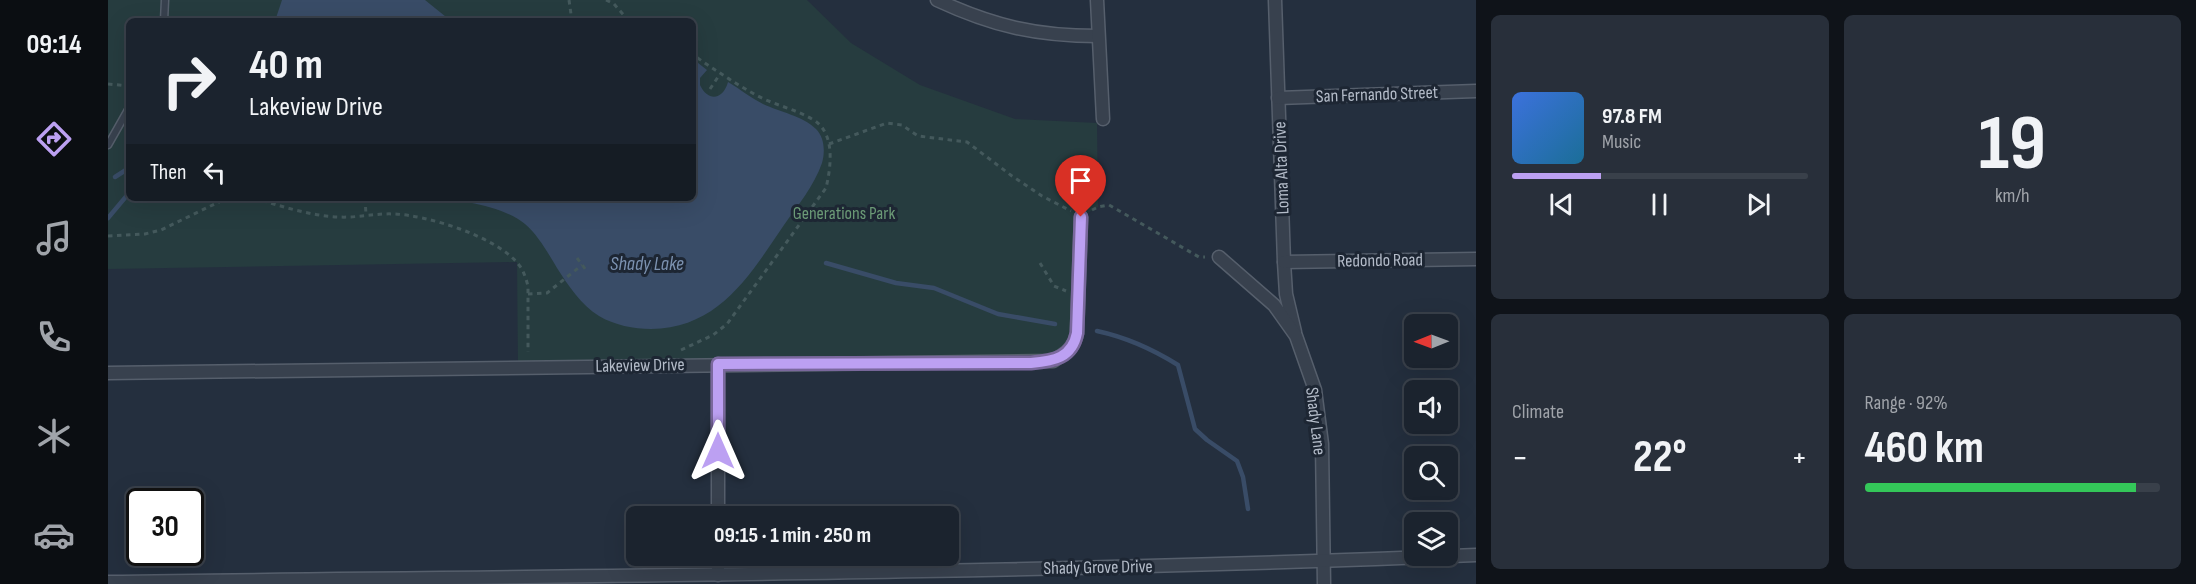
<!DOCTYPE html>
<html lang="en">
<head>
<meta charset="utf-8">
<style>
	body { margin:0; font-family:"Sofia Sans Condensed",sans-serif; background:#282f3a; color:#f1f3f6; height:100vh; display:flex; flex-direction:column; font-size:22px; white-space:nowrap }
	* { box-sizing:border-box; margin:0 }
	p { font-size:20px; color:#a0a4aa }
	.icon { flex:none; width:33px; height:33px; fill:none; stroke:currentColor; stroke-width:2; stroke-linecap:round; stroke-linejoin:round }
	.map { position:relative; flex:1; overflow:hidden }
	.panel { display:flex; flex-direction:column; gap:15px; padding:15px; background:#0f1319; width:720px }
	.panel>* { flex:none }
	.hud { position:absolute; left:18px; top:18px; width:570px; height:183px; border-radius:9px; box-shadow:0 6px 24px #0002,0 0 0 2px #39404a; background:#1b232e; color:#f1f3f6; overflow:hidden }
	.needle { width:39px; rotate:269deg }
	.buttons { position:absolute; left:1296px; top:314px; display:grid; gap:12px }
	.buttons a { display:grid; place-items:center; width:54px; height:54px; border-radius:9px; background:#1b232e; box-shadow:0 6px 24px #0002,0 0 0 2px #39404a; font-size:30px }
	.speed { position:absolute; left:18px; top:488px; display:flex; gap:12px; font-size:30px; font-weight:700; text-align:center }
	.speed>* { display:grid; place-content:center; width:78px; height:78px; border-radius:50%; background:#1b232e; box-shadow:0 6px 24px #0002,0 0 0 2px #39404a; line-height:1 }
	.speed .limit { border:3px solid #111; border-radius:9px; background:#fff; color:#111 }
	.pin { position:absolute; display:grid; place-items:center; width:51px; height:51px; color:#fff; margin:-62px -26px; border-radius:50% 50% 50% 0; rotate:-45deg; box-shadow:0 0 6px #0007 }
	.pin .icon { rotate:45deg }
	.me { position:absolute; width:66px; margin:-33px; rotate:0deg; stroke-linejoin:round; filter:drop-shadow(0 0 4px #0008) }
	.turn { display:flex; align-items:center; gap:21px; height:126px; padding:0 24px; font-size:27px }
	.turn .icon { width:78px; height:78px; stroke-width:2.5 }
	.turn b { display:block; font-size:42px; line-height:51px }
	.then { display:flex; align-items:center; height:57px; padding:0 24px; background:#0003; gap:12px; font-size:22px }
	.big { font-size:45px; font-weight:700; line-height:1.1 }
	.panel .tile { flex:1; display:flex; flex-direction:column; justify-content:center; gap:9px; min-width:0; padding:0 21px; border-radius:9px; background:#282f3a }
	.panel .dial { align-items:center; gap:0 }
	.dial b { font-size:78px; line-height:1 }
	.song { display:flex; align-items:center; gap:18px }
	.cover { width:72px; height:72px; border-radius:9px; background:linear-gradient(135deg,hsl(220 70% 55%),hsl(200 70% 35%)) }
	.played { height:6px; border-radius:3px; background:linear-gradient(90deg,#bca0f2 30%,#39404a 30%) }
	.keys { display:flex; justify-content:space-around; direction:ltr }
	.heat { display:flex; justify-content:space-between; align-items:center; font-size:33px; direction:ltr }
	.charge { height:9px; border-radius:4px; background:linear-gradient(90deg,#34c759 92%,#39404a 0) }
	.panel .tiles { flex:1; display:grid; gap:15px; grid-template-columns:repeat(2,1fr) }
	.trip { position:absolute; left:518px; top:506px; width:333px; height:60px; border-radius:9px; background:#1b232e; box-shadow:0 6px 24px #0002,0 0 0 2px #39404a; font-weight:700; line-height:60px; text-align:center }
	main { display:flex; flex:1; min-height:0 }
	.tab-bar { display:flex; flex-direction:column; width:108px; justify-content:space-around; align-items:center; background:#0b0e12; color:#a0a4aa }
	.tab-bar .icon { width:42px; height:42px }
	.tab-bar .selected { color:#bca0f2 }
	.tab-bar b { font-size:27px; color:#f1f3f6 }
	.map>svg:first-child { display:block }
	.green { fill:#263c3f; fill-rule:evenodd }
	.water { fill:#394c67 }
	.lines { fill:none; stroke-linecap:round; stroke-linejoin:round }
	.stream { stroke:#394c67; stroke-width:4.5 }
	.lane-casing { stroke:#565f6c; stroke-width:9 }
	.street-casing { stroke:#565f6c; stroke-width:15 }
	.path { stroke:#44595c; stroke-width:3; stroke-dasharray:4.5 4.5; stroke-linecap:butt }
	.lane { stroke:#38414e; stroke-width:6 }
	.street { stroke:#38414e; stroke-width:12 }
	.route-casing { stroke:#7a689d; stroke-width:15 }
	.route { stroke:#bca0f2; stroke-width:10 }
	.labels { text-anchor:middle; stroke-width:6; stroke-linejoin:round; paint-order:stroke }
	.street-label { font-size:18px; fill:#b4bcc9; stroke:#1d2633 }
	.park-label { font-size:18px; fill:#6b9a76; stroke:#1d2633 }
	.water-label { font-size:20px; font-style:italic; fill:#7c92b1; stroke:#1d2633 }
</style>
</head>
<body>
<main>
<nav class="tab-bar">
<b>09:14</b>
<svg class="icon selected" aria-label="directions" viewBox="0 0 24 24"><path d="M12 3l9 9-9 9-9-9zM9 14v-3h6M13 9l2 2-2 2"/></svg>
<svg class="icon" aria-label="music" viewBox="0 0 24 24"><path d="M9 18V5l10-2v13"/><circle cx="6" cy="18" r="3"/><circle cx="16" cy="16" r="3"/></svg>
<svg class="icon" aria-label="phone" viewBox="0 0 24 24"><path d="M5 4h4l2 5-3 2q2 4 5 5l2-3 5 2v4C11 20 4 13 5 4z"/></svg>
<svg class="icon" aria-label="climate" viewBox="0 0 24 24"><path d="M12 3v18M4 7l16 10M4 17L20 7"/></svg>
<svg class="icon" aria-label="car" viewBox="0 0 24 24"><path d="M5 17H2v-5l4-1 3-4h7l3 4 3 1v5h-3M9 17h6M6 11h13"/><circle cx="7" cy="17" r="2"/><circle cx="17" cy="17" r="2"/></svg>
</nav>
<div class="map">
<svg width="1368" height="584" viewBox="0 0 1368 584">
	<rect width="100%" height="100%" fill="#242f3e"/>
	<path class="green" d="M 0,0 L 699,0 L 743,43 L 812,85 L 907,119 L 989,123 L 990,207 L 973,217 L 969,333 L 945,361 L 410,367 L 409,262 L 0,269 ZM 21,21 L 585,21 L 585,198 L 21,198 Z"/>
	<g class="water">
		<path d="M 174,0 L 317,0 L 343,21 L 167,21 Z"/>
		<path d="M 585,59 L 599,70 L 592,78 L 592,85 C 600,102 615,100 620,82 C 632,89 643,98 655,104 C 672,112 695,116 708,129 C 717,138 717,153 714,163 C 706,186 690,205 676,225 C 642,275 611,328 543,329 C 526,329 506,325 491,316 C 473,305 460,285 449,268 C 440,253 430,235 417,224 C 396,206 349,199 322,198 L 585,198 Z"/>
	</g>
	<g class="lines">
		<g class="stream">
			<path d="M 7,177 L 21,168"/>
			<path d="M 0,218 L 21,193"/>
			<path d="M 718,263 L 788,283 L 826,288 L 890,314 L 947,324"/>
			<path d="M 989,331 C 1017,337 1046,350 1070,365 L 1087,429 L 1099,440 L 1129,461 L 1135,477 L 1140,509"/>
		</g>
		<defs>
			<g id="lane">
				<path d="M 56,21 L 57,0"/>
				<path d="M 0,145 L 21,108"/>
			</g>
			<g id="street">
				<path d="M 829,0 C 885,26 928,36 990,36"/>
				<path d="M 989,0 L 995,119"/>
				<path d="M 1167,0 L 1176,262 L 1178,294 L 1187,332"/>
				<path d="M 1170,98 L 1368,91"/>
				<path d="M 1111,257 L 1166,305 L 1188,336 L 1207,390 L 1214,444 L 1216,584"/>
				<path d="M 1176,262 L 1368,259"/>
				<path d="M 610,364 L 610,516"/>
				<path d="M 0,373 L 945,361 C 958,353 966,348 969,333 L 973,217"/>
				<path d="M 610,555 L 610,575"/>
				<path d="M 0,582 C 456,576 912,574 1368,555"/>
			</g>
		</defs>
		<use href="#lane" class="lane-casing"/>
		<use href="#street" class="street-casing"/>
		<g class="path">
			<path d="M 461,0 L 464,21"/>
			<path d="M 498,0 L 506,4 L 521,21"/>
			<path d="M 0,84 L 21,86"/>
			<path d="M 602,89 L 612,74"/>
			<path d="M 721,144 L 779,123 L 794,125 L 810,136 L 859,142 L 904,176 L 934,196 L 963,211"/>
			<path d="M 146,198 C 172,206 203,216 231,217 C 249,218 268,213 286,214 C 319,215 390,237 411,265 C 416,271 418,279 420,286 L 420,352"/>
			<path d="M 257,198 L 258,215"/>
			<path d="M 984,210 L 990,207 L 1001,205 L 1091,257 L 1097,257"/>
			<path d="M 0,236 L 37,234 L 53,230 L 119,198"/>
			<path d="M 469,258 L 478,270"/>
			<path d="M 932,263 L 946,286 L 958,291"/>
			<path d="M 420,294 L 439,293 L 474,265"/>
			<path d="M 573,350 L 605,335 L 619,324 L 718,188 C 723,167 728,132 704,119 C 687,109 666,105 648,95 C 626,83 606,69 585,55"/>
		</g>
		<use href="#lane" class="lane"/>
		<use href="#street" class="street"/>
	</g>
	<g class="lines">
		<defs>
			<path id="route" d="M 610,451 L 610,364 L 923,363 C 946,361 964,358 969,333 L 973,217"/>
		</defs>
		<use href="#route" class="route-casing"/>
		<use href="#route" class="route"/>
	</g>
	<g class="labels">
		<g class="street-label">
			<text transform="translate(1269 94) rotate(-2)" y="6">San Fernando Street</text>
			<text transform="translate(1173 168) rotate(-92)" y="6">Loma Alta Drive</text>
			<text transform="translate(1272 260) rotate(-1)" y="6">Redondo Road</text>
			<text transform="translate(532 365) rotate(-1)" y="6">Lakeview Drive</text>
			<text transform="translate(1208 421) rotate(83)" y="6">Shady Lane</text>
			<text transform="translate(990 567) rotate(-1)" y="6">Shady Grove Drive</text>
		</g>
		<g class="park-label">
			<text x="736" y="219">Generations Park</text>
		</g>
		<g class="water-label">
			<text x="539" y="270">Shady Lake</text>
		</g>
	</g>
</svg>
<div class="buttons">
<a><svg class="needle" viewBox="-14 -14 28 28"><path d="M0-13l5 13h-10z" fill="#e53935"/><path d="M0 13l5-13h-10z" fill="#a0a4aa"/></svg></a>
<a><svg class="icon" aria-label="sound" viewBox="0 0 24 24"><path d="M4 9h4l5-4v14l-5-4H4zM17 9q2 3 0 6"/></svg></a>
<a><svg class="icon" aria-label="search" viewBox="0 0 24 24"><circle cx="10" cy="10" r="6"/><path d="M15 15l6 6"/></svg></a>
<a><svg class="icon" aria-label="layers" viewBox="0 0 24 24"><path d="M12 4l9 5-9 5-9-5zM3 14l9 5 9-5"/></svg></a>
</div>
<div class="speed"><div class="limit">30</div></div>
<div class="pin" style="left:973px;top:217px;background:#d93025"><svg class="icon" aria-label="arrive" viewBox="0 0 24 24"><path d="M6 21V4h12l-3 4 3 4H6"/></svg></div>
<svg class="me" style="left:610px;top:451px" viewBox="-20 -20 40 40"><path d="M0-17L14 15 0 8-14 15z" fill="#bca0f2" stroke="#fff" stroke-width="4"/></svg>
<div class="trip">09:15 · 1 min · 250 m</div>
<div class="hud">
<div class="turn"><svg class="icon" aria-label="right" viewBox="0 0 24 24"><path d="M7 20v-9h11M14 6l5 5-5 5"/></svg><div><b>40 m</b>Lakeview Drive</div></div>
<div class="then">Then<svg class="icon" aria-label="left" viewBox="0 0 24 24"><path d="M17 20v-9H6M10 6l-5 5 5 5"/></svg></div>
</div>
</div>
<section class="panel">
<div class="tiles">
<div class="tile">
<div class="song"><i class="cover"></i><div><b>97.8 FM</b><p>Music</p></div></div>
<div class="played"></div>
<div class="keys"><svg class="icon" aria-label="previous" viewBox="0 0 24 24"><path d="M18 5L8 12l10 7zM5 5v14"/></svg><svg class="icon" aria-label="pause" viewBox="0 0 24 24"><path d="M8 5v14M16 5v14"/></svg><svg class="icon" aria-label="next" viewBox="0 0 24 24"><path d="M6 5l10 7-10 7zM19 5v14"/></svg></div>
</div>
<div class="tile dial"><b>19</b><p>km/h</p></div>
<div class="tile"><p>Climate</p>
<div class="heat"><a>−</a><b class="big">22°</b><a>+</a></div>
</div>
<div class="tile"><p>Range · 92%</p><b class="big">460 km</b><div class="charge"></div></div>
</div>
</section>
</main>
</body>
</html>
